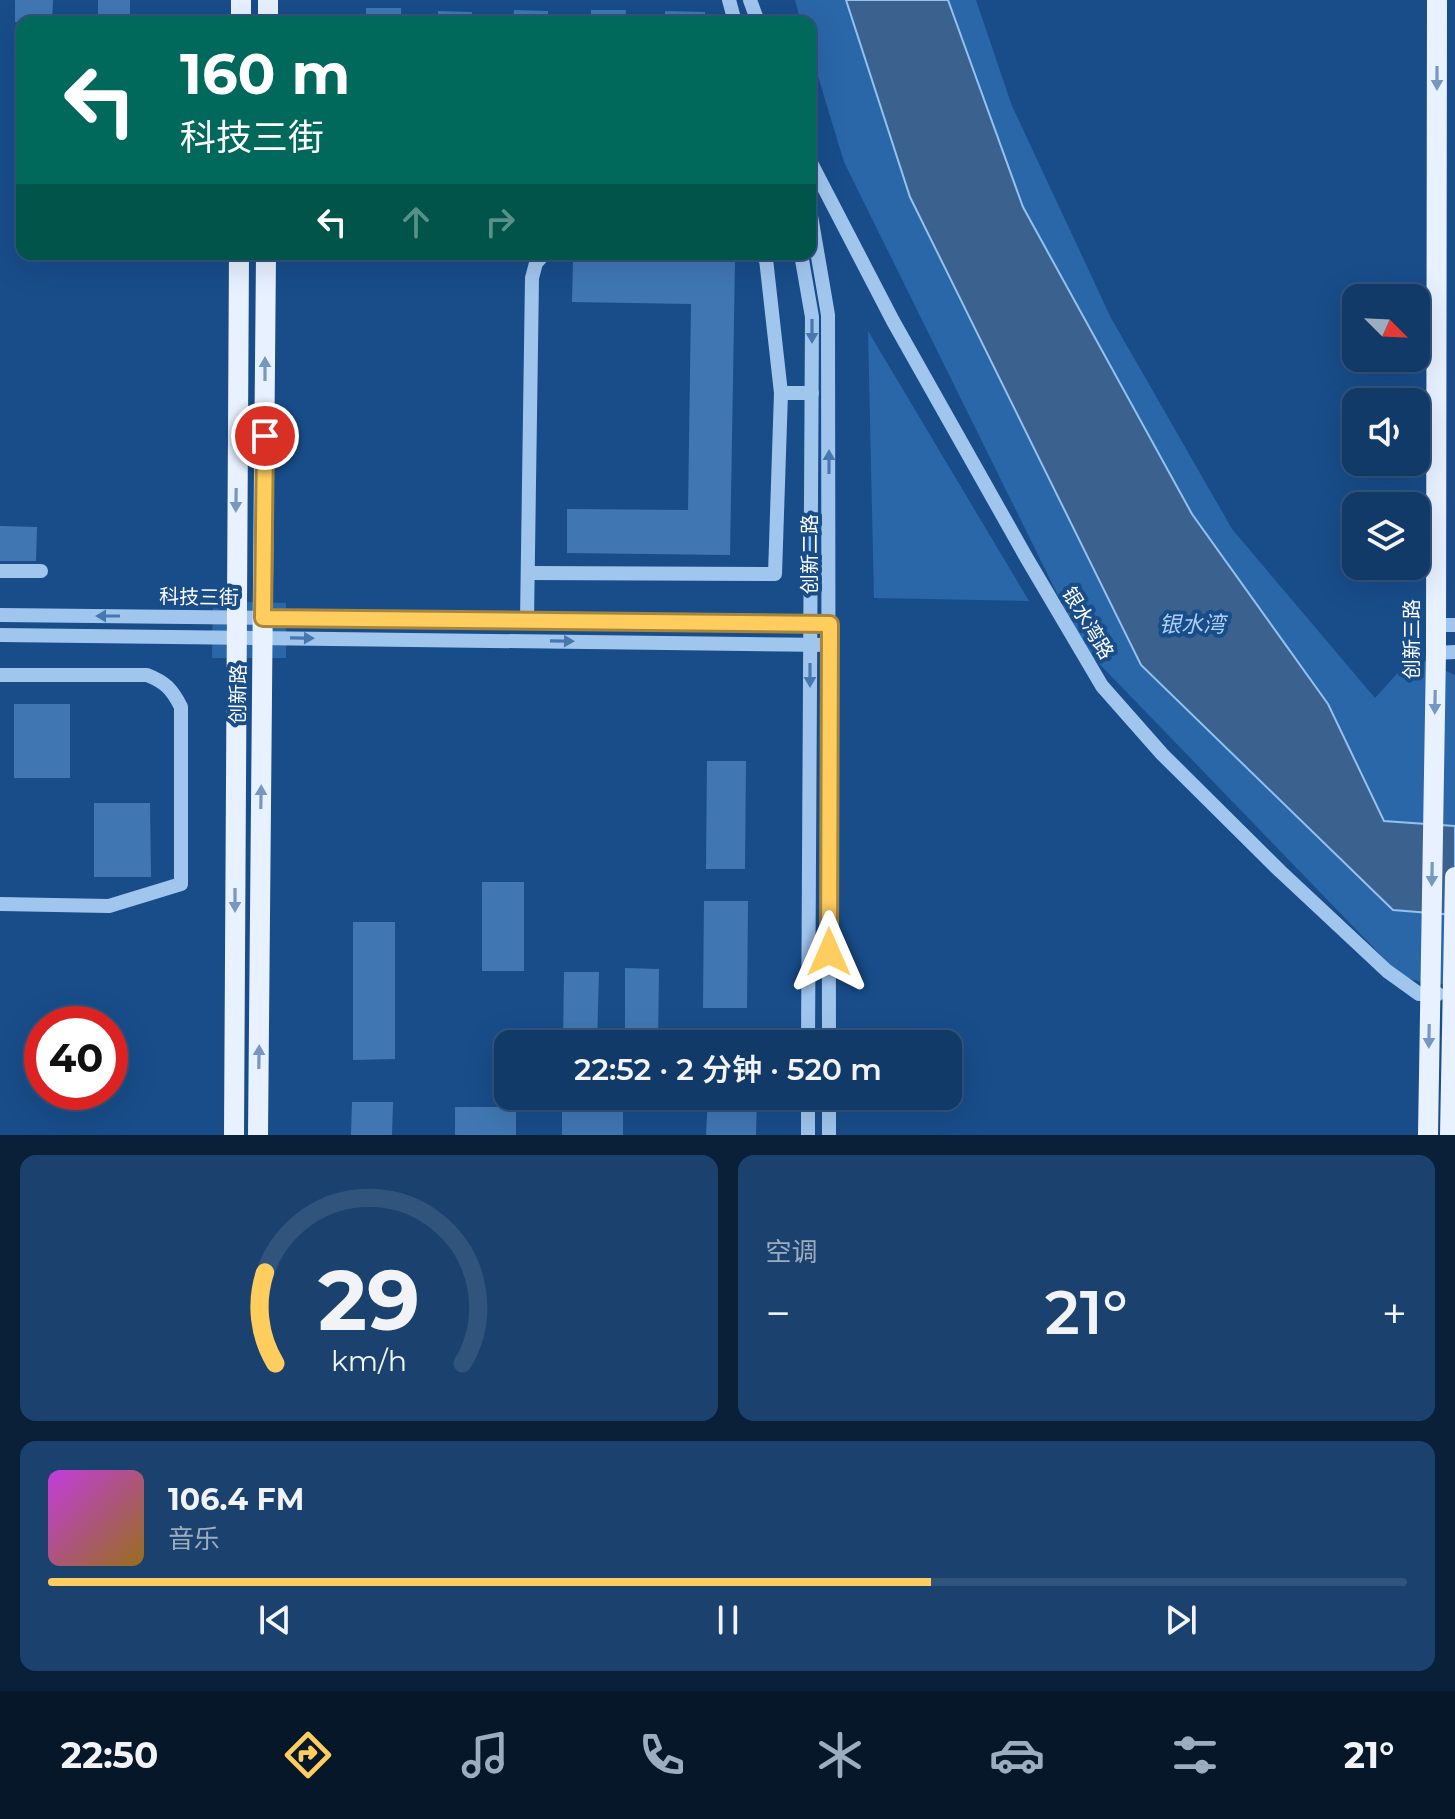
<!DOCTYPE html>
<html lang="zh">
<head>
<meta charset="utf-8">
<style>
	body { margin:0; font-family:Montserrat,"Noto Sans SC",sans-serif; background:#1b416e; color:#f1f3f6; height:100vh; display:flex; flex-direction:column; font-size:30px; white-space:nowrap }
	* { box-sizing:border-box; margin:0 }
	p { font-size:26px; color:#9cadc0 }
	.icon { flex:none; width:44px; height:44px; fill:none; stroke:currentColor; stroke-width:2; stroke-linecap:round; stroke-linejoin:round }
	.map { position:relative; height:1135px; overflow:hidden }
	.side { display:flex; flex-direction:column; gap:20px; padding:20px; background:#0a2039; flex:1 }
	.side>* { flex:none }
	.hud { position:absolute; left:16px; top:16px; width:800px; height:244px; border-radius:16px; box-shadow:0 8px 32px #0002,0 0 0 2px #31547c; background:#00695c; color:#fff; overflow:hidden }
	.needle { width:52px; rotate:114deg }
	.controls { position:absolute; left:1342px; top:284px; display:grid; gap:16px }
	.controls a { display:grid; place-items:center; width:88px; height:88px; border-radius:16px; background:#123a68; box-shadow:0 8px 32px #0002,0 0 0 2px #31547c; font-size:40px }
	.speed { position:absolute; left:24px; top:1006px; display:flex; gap:16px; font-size:40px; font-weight:700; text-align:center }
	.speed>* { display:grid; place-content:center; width:104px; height:104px; border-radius:50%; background:#123a68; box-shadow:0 8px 32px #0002,0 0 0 2px #31547c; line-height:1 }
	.speed .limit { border:12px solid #d22; background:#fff; color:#111 }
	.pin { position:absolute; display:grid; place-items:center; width:68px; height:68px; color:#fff; margin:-34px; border:4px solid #fff; border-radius:50%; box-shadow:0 2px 8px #0007 }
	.me { position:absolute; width:88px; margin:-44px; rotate:0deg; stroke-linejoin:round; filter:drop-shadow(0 0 6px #0008) }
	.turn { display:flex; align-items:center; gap:28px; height:168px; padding:0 32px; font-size:36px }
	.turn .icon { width:104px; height:104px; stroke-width:2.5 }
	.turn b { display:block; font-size:56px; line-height:68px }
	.lanes { display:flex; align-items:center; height:76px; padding:0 32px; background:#0003; justify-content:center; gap:40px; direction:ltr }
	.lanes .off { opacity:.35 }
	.big { font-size:60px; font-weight:600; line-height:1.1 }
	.side .widget { flex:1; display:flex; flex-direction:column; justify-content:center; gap:12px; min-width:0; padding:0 28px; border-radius:16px; background:#1b416e }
	.side .dial { align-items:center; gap:0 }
	.dial svg { height:208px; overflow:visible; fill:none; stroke:#31547c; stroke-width:7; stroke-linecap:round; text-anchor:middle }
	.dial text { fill:#f1f3f6; stroke:none }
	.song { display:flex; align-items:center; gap:24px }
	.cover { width:96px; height:96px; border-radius:12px; background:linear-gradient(135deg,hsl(290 70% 55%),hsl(40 70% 35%)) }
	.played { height:8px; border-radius:4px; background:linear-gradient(90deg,#ffcc5e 65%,#31547c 65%) }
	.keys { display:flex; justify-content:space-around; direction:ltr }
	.heat { display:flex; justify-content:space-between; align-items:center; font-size:44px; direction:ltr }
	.side .tiles { flex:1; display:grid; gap:20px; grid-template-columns:1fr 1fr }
	.widget:last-child { grid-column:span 2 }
	.trip { position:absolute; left:494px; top:1030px; width:468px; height:80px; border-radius:16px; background:#123a68; box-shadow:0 8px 32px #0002,0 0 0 2px #31547c; font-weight:600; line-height:80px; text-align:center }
	.tab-bar { display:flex; height:128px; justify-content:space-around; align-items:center; background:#07172a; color:#9cadc0 }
	.tab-bar .icon { width:56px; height:56px }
	.tab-bar .current { color:#ffcc5e }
	.tab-bar b { font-size:36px; color:#f1f3f6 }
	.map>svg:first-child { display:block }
	.green { fill:#2a67a8 }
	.water { fill:#3b628f; stroke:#93c1f0; stroke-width:2 }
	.building { fill:#4077b3 }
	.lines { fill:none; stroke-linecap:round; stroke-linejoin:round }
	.minor { stroke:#a1c6ee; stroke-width:14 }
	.major { stroke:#e8f1ff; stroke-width:20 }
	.oneway { fill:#7697bf }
	.oneway2 { fill:#4877ad }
	.route-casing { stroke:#a6853d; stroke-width:20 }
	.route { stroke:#ffcc5e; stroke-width:14 }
	.labels { text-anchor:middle; stroke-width:8; stroke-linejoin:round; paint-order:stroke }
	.street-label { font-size:20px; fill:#fff; stroke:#184d8a }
	.water-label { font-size:22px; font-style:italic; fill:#acd0f5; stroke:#184d8a }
</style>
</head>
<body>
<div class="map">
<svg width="1455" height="1135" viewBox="0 0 1455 1135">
	<rect width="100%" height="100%" fill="#184d8a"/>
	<g class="green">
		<path d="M 795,0 L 976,0 L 1012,106 L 1111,318 L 1232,529 L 1375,698 L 1413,656 L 1455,675 L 1455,984 L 1430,984 L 1402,977 L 1084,648 L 844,162 L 810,50 L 810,22 L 801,22 Z"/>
		<path d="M 868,331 L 1029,601 L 874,598 Z"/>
		<path d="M 213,601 L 286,603 L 286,658 L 212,658 Z"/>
	</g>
	<path class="water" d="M 846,0 L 948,0 L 1023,207 L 1192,514 L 1328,704 L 1384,821 L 1455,826 L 1455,915 L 1393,910 L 1141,665 L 910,197 Z"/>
	<g class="building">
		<path d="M 15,0 L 53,0 L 52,22 L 15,22 Z"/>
		<rect x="98" y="0" width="32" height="22"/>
		<rect x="366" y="8" width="35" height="14"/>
		<path d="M 514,10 L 548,11 L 548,22 L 513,22 Z"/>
		<path d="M 591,10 L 626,10 L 625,22 L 591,22 Z"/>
		<path d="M 438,11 L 472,12 L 472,22 L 438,22 Z"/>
		<path d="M 665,11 L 705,12 L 705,22 L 665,22 Z"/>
		<path d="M 573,259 L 735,261 L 730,555 L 567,553 L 567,509 L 688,510 L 691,304 L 572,302 Z"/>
		<path d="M 0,526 L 37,527 L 36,561 L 0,561 Z"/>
		<rect x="14" y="704" width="56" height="74"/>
		<path d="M 707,761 L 746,761 L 745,869 L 706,869 Z"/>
		<path d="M 94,803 L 150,803 L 151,877 L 94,877 Z"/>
		<rect x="482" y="882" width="42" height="89"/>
		<path d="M 704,901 L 748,901 L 747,1008 L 703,1008 Z"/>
		<path d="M 353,922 L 395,922 L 395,1059 L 353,1060 Z"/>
		<path d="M 625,968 L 659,969 L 658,1044 L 625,1044 Z"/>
		<path d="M 564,972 L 599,972 L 597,1044 L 563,1044 Z"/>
		<path d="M 708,1096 L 757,1096 L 756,1135 L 706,1135 Z"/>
		<path d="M 352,1102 L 393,1102 L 392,1135 L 351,1135 Z"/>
		<rect x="455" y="1107" width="61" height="28"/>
		<rect x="562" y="1108" width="61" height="27"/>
	</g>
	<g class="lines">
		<g class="minor">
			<path d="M 729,0 L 735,22"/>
			<path d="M 750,0 L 758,22"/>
			<path d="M 810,161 L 893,321 L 1026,557 L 1102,686 L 1162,754 L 1280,871 L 1387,971 L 1419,994 L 1438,994"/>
			<path d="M 810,210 L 828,315 L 829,1044"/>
			<path d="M 801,254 L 812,317 L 808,1044"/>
			<path d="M 781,393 L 812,393"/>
			<path d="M 0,571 L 41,571"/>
			<path d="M 528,573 L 775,574 L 781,393 L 766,259 L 760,254"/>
			<path d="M 0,615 L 830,624"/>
			<path d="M 527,621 L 532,278 L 536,263 L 544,254"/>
			<path d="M 1436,625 L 1455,625"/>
			<path d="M 0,635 L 830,645"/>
			<path d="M 1436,653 L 1455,652"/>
			<path d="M 0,675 L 147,675 C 165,682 172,689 181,707 L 181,884 L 109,906 L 0,904"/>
			<path d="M 808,1135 L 808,1096"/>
			<path d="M 829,1135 L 829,1096"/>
		</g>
		<g class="major">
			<path d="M 241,22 L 241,0"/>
			<path d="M 268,22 L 268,0"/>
			<path d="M 234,1135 L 239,254"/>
			<path d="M 258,1135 L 266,254"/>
			<path d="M 1428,1135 L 1436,653 L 1437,0"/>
			<path d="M 1450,1135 L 1455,877"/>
		</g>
	</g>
	<defs><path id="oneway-solid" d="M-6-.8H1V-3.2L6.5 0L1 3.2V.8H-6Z" transform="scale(2)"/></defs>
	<g class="oneway">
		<use href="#oneway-solid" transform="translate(1437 78) rotate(90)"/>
		<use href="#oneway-solid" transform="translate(265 369) rotate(-90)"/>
		<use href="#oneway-solid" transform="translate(236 500) rotate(91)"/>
		<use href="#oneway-solid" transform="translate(1435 702) rotate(91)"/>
		<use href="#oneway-solid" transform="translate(261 797) rotate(-89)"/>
		<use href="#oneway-solid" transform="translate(1432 874) rotate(91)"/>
		<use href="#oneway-solid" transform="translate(235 900) rotate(90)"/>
		<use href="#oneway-solid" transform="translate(1429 1036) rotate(91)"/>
		<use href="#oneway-solid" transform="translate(259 1057) rotate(-89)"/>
	</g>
	<g class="oneway2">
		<use href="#oneway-solid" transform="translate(812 331) rotate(90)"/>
		<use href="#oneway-solid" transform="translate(829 462) rotate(-90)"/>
		<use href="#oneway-solid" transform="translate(108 616) rotate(-180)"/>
		<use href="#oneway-solid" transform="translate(302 638) rotate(1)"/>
		<use href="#oneway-solid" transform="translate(562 641) rotate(1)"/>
		<use href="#oneway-solid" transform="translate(810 675) rotate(90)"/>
	</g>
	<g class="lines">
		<defs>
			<path id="route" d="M 265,436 L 263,618 L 830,624 L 829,952"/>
		</defs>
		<use href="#route" class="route-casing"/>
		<use href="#route" class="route"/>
	</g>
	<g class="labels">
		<g class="street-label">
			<text transform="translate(810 554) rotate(-90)" y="7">创新二路</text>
			<text transform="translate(199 597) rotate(1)" y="7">科技三街</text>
			<text transform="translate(1088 623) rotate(59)" y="7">银水湾路</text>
			<text transform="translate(1412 639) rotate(-90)" y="7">创新三路</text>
			<text transform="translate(238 694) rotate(-89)" y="7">创新路</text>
		</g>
		<g class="water-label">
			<text x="1192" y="632">银水湾</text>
		</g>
	</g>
</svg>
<div class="controls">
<a><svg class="needle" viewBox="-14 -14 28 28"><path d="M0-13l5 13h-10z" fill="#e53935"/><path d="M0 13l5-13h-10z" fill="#9cadc0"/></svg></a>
<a><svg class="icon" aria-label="sound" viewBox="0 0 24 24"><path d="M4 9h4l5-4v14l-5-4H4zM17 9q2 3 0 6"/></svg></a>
<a><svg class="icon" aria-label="layers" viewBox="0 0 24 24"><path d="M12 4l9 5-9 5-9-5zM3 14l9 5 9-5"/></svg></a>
</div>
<div class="speed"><div class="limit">40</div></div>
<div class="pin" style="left:265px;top:436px;background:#d93025"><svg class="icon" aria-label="arrive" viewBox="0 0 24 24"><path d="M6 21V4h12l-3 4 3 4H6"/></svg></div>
<svg class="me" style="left:829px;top:952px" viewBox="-20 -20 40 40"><path d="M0-17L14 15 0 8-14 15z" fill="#ffcc5e" stroke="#fff" stroke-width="4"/></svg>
<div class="trip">22:52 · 2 分钟 · 520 m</div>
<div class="hud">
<div class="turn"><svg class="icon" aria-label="left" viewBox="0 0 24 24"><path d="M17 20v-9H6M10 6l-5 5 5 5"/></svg><div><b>160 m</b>科技三街</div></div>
<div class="lanes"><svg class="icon" aria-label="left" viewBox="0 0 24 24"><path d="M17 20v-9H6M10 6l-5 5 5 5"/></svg><svg class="icon off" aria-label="ahead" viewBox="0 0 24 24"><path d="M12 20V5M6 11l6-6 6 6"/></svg><svg class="icon off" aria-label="right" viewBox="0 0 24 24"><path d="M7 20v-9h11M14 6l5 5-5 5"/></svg></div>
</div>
</div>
<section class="side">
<div class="tiles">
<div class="widget dial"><svg viewBox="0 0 100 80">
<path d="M14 69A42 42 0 1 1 86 69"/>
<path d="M14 69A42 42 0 0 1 10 34" stroke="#ffcc5e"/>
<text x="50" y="56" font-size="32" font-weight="700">29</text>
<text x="50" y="72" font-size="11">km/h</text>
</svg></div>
<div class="widget"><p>空调</p>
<div class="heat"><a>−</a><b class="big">21°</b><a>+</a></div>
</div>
<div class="widget">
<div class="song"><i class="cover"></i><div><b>106.4 FM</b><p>音乐</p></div></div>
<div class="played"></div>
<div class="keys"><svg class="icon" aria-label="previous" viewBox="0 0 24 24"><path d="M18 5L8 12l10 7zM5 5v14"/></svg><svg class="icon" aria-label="pause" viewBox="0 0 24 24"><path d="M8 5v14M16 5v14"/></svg><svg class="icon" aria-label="next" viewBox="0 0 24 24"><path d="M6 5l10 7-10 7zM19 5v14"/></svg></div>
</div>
</div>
</section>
<nav class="tab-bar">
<b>22:50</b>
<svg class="icon current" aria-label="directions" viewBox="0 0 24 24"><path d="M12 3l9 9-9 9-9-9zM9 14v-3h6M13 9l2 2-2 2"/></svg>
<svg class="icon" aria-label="music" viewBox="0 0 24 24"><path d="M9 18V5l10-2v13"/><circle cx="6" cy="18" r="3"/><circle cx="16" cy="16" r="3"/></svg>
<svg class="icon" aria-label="phone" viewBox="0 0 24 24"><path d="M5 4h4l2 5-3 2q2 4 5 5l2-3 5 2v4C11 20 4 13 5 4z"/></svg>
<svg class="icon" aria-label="climate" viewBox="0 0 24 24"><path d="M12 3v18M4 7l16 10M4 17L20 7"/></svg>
<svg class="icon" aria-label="car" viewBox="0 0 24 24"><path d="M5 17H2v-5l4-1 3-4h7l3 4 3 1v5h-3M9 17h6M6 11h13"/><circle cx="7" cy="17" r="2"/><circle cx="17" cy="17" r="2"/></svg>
<svg class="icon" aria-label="filters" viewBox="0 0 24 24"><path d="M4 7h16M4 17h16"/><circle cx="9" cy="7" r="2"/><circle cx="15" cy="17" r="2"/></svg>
<b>21°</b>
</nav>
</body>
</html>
